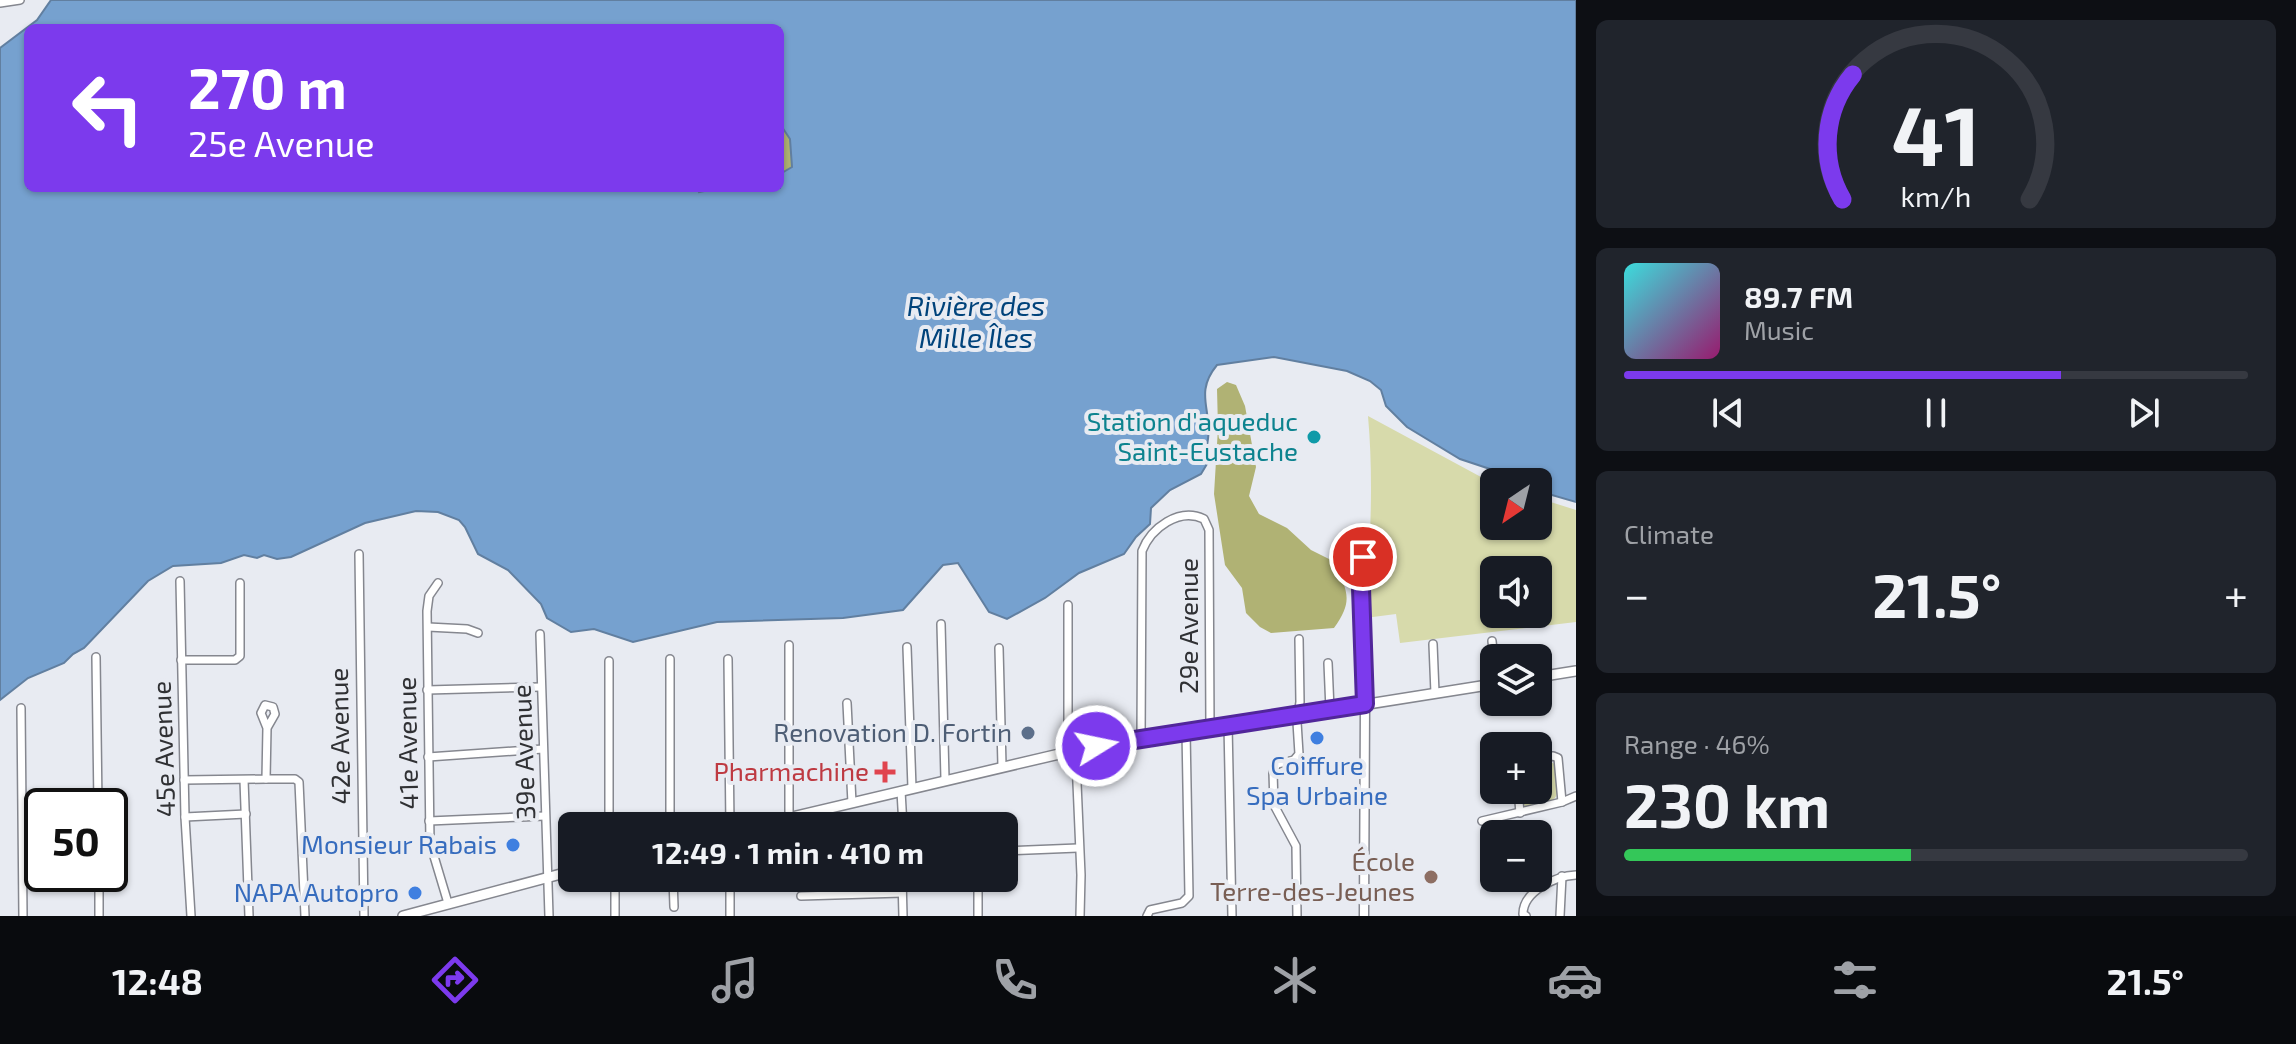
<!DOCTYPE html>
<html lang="en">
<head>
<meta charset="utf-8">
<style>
	body { margin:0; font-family:"Exo 2",sans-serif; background:#20242c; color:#f1f3f6; height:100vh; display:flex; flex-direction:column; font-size:30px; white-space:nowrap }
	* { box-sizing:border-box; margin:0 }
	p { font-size:26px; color:#9ea1a6 }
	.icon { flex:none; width:44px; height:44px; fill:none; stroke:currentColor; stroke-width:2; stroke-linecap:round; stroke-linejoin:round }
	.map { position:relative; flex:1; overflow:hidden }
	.drawer { display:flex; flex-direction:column; gap:20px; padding:20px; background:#0d0f14; width:720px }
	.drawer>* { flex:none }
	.guide { position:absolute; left:24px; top:24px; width:760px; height:168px; border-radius:12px; box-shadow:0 2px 6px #0004; background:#7c3aed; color:#fff; overflow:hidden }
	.needle { width:52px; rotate:215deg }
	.controls { position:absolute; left:1480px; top:468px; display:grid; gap:16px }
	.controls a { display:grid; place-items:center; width:72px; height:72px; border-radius:12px; background:#171b24; box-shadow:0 2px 6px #0004; font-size:40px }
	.speed { position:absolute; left:24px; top:788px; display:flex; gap:16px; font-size:40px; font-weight:700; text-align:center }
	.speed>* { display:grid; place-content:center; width:104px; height:104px; border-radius:50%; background:#171b24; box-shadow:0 2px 6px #0004; line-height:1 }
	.speed .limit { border:4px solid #111; border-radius:12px; background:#fff; color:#111 }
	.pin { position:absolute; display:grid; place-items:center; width:68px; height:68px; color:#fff; margin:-34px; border:4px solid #fff; border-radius:50%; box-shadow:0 2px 8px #0007 }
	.me { position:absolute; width:88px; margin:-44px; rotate:80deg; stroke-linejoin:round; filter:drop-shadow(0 0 6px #0008) }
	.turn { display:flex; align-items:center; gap:28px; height:168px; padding:0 32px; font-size:36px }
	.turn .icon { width:104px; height:104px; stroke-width:2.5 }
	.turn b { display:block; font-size:56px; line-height:68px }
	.big { font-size:60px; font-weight:700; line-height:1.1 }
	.drawer .widget { flex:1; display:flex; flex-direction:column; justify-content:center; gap:12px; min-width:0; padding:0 28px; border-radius:12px; background:#20242c }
	.drawer .dial { align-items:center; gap:0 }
	.dial svg { height:208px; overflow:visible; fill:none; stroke:#363941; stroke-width:7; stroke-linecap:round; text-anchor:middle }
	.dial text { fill:#f1f3f6; stroke:none }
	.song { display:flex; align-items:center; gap:24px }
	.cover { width:96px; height:96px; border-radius:12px; background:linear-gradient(135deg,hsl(180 70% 55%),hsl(320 70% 35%)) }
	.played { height:8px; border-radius:4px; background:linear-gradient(90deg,#7c3aed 70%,#363941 70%) }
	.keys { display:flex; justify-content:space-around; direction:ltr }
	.heat { display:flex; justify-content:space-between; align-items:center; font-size:44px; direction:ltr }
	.charge { height:12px; border-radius:6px; background:linear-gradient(90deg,#34c759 46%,#363941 0) }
	.trip { position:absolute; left:558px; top:812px; width:460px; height:80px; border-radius:12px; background:#171b24; box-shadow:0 2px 6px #0004; font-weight:700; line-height:80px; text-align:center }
	.tabs { display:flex; height:128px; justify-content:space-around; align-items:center; background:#090b0e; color:#9ea1a6 }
	.tabs .icon { width:56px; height:56px }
	.tabs .current { color:#7c3aed }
	.tabs b { font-size:36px; color:#f1f3f6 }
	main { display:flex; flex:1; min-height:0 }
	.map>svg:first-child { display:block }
	.green { fill:#d7daab; fill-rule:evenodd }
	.forest { fill:#b0b274 }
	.water { fill:#76a1cf; stroke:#617fa0; stroke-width:2; fill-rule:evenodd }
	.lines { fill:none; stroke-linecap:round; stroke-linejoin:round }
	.minor-casing { stroke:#85878f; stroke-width:10 }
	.tertiary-casing { stroke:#85878f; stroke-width:11 }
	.secondary-casing { stroke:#85878f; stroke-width:12 }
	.minor { stroke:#fff; stroke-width:7 }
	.tertiary { stroke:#fff; stroke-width:8 }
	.secondary { stroke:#fff; stroke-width:9 }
	.route-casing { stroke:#51269a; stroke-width:20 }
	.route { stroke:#7c3aed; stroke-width:14 }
	.culture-dot { fill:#0f9aa8; stroke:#e8ebf2; stroke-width:3 }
	.service-dot { fill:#5c6f8a; stroke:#e8ebf2; stroke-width:3 }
	.shop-dot { fill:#3f7fe0; stroke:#e8ebf2; stroke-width:3 }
	.health-dot { fill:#e0444e; stroke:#e8ebf2; stroke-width:3 }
	.education-dot { fill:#8d6e63; stroke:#e8ebf2; stroke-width:3 }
	.labels { text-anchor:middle; stroke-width:8; stroke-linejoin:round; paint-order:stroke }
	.culture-label { font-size:26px; fill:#0d838f; stroke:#e8ebf2; text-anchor:end }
	.street-label { font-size:26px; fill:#303134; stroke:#e8ebf2 }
	.service-label { font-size:26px; fill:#4e5e75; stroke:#e8ebf2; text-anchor:end }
	.shop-label { font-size:26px; fill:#366cbe; stroke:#e8ebf2; text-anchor:end }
	.health-label { font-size:26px; fill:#be3a42; stroke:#e8ebf2; text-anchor:end }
	.education-label { font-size:26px; fill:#785e54; stroke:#e8ebf2; text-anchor:end }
	.water-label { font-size:28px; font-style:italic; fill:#00437b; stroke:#e8ebf2 }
</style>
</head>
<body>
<main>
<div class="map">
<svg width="1576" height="916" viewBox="0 0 1576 916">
	<rect width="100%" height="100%" fill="#e8ebf2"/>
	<g class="green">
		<path d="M 1368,416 L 1494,484 L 1494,526 L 1538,526 L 1538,498 L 1576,510 L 1576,622 L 1400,643 L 1396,614 L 1365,618 C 1370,550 1374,483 1368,416 ZM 1494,570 L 1538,570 L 1538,614 L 1494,614 Z"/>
		<path d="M 1551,762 L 1556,765 C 1558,801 1563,799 1528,808 L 1524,805 L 1524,790 L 1538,790 L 1538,764 Z"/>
	</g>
	<g class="forest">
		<path d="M 780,124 L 790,139 L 792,167 L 780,174 Z"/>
		<path d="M 1227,382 L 1236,385 L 1245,406 L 1256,467 L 1249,496 L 1259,514 L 1287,528 L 1311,550 L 1335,562 C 1347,592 1354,600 1334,628 L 1271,633 L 1260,627 L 1246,613 L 1242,588 L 1225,565 L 1214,494 L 1218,428 L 1217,389 Z"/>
	</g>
	<path class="water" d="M 51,0 L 1576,0 L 1576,502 L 1538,491 L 1538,482 L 1516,482 L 1490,469 L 1460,459 L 1407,427 L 1386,406 L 1381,390 L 1370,381 L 1347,371 L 1274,357 L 1217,365 C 1194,393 1212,409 1208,439 C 1207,449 1203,455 1207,464 L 1201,474 L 1170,490 L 1151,508 L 1150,524 L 1136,537 L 1124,554 L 1079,573 L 1045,598 L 1007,619 L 989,612 L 958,563 L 943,565 L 903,610 L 843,618 L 717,622 L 633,642 L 594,629 L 571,632 L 547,618 L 541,604 L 508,570 L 478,554 L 465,527 L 459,520 L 438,512 L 416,511 L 365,523 L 291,557 L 277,559 L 264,555 L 257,558 L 244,555 L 221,563 L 173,566 L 148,581 L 84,648 L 73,654 L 64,663 L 28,678 L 0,700 L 0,48 L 37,20 ZM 28,28 L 780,28 L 780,124 L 790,139 L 792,167 L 780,174 L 780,188 L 719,188 L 699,192 L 697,188 L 28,188 Z"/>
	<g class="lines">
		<defs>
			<g id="minor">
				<path d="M 0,3 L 20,0"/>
				<path d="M 1364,553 L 1361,588 L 1365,704"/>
				<path d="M 359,554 L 364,916"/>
				<path d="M 180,581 L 185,817 L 191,916"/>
				<path d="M 438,583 L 429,596 L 427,611 L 430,843 L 448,903"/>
				<path d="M 1068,605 L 1068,729 L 1069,745 L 1076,760 L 1081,875 L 1080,916"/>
				<path d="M 941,624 L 945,779"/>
				<path d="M 428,627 L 467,629 L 478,633"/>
				<path d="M 540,634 L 549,916"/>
				<path d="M 1492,641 L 1494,660"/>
				<path d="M 1433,644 L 1435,693"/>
				<path d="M 907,647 L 912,788"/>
				<path d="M 999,648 L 1002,766"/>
				<path d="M 96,657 L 98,806"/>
				<path d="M 670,659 L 670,826"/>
				<path d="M 728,659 L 730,826"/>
				<path d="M 181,660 L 235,660 L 240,656 L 240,583"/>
				<path d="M 609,661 L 609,826"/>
				<path d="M 1328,663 L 1330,710"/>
				<path d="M 427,690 L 541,687"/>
				<path d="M 847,703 L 852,803"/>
				<path d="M 21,708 L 23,916"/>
				<path d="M 1228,725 L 1232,916"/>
				<path d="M 1141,738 L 1142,551 C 1151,528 1179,507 1204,519 L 1209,530 L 1210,728"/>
				<path d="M 428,757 L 543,749"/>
				<path d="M 1538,759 L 1553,756 L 1558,758 L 1562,802"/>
				<path d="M 266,779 L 295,779 L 299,782 L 305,916"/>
				<path d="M 184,780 L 266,779 L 267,728 L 261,713 L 265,705 L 273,707 L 275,714 L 267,728"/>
				<path d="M 244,780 L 249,916"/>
				<path d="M 1518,790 L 1520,813"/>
				<path d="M 901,791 L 903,826"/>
				<path d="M 185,817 L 246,814"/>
				<path d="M 789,818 L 789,645"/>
				<path d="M 429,821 L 545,816"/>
				<path d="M 1482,821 L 1562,802 L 1576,796"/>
				<path d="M 1004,851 L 1078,848"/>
				<path d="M 99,874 L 99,916"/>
				<path d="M 673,878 L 674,907"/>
				<path d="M 730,878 L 730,916"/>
				<path d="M 902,878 L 903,916"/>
				<path d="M 978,878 L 978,916"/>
				<path d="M 801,896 L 902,893"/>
				<path d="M 615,916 L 615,878"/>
				<path d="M 1147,916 L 1150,910 L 1182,903 L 1189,896 L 1186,731"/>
				<path d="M 1297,916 L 1296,846 L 1274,805 L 1273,772 L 1277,764 L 1294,760 L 1299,754 L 1297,722 L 1300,702 L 1299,639"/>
				<path d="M 1526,916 L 1523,914 C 1523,891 1556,876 1576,875"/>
				<path d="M 1560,916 L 1562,876"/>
			</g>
			<path id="tertiary" d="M 1364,916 L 1365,704"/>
			<g id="secondary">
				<path d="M 1538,677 L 1576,671"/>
				<path d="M 754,826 L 1072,751 L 1494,684"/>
				<path d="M 403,916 L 572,871"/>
			</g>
		</defs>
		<use href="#minor" class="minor-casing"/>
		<use href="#tertiary" class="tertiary-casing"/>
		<use href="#secondary" class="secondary-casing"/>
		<use href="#minor" class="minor"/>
		<use href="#tertiary" class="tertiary"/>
		<use href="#secondary" class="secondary"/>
	</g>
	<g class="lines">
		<defs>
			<path id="route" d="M 1096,746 L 1365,704 L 1361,588 L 1363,557"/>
		</defs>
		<use href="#route" class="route-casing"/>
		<use href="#route" class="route"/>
	</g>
	<circle class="culture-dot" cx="1314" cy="437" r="8"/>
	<circle class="service-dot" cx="1028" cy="733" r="8"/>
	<g class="shop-dot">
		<circle cx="1317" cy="738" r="8"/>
		<circle cx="513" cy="845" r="8"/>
		<circle cx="415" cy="893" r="8"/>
	</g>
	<path class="health-dot" d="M881 760h8v8h8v8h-8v8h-8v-8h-8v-8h8z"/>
	<circle class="education-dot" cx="1431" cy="877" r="8"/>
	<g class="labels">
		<g class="culture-label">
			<text x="1298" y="431">Station d'aqueduc<tspan x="1298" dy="30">Saint-Eustache</tspan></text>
		</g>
		<g class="street-label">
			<text transform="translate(1189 626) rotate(-90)" y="9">29e Avenue</text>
			<text transform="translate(340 736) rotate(-91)" y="9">42e Avenue</text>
			<text transform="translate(408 743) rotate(-91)" y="9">41e Avenue</text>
			<text transform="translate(164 749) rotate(-92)" y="9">45e Avenue</text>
			<text transform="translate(524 752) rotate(-92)" y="9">39e Avenue</text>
		</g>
		<g class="service-label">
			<text x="1012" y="742">Renovation D. Fortin</text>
		</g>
		<g class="shop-label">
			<text x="1317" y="775" text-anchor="middle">Coiffure<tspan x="1317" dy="30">Spa Urbaine</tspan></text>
			<text x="497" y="854">Monsieur Rabais</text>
			<text x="399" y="902">NAPA Autopro</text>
		</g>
		<g class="health-label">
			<text x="869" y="781">Pharmachine</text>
		</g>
		<g class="education-label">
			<text x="1415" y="871">École<tspan x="1415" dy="30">Terre-des-Jeunes</tspan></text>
		</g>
		<g class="water-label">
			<text x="976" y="316">Rivière des<tspan x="976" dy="32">Mille Îles</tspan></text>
		</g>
	</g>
</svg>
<div class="controls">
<a><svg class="needle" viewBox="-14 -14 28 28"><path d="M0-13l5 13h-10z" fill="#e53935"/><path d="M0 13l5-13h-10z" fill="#9ea1a6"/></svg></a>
<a><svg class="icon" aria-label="sound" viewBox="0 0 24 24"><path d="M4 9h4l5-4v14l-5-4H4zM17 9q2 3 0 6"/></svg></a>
<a><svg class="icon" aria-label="layers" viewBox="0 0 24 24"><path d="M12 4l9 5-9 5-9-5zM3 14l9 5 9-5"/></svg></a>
<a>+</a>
<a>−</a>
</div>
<div class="speed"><div class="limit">50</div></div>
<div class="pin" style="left:1363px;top:557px;background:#d93025"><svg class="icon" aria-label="arrive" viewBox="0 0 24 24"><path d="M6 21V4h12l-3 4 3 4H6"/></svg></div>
<svg class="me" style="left:1096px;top:746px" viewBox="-20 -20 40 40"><circle r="17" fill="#7c3aed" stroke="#fff" stroke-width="3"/><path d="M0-11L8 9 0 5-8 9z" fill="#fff"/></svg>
<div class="trip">12:49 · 1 min · 410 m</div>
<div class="guide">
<div class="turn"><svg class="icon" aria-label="left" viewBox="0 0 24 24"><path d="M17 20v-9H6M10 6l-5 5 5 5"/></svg><div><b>270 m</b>25e Avenue</div></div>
</div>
</div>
<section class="drawer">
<div class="widget dial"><svg viewBox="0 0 100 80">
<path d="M14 69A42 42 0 1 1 86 69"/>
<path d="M14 69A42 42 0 0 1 18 21" stroke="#7c3aed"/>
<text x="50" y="56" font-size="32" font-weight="700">41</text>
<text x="50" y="72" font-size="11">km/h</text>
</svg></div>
<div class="widget">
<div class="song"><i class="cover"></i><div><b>89.7 FM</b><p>Music</p></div></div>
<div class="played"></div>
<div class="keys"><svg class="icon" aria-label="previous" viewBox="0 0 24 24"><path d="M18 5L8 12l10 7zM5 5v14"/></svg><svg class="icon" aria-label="pause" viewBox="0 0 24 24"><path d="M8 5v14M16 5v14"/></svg><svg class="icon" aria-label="next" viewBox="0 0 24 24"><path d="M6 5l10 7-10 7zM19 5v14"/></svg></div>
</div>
<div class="widget"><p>Climate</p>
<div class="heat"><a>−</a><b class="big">21.5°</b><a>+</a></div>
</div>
<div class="widget"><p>Range · 46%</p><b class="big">230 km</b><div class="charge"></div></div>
</section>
</main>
<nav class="tabs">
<b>12:48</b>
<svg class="icon current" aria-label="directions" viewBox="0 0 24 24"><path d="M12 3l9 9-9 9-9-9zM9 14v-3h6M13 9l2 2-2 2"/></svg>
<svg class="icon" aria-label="music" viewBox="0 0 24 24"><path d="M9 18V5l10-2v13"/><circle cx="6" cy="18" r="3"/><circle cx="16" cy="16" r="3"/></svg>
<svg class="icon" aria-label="phone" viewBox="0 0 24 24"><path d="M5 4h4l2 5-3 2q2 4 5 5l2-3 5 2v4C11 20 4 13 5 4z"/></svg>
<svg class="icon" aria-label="climate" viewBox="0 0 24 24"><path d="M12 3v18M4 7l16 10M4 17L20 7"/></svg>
<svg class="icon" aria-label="car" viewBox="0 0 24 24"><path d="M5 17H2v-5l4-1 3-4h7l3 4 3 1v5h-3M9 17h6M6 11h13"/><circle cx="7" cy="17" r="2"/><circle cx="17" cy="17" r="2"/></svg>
<svg class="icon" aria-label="filters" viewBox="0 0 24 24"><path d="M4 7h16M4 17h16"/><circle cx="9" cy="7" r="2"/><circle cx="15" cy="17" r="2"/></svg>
<b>21.5°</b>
</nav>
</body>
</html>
